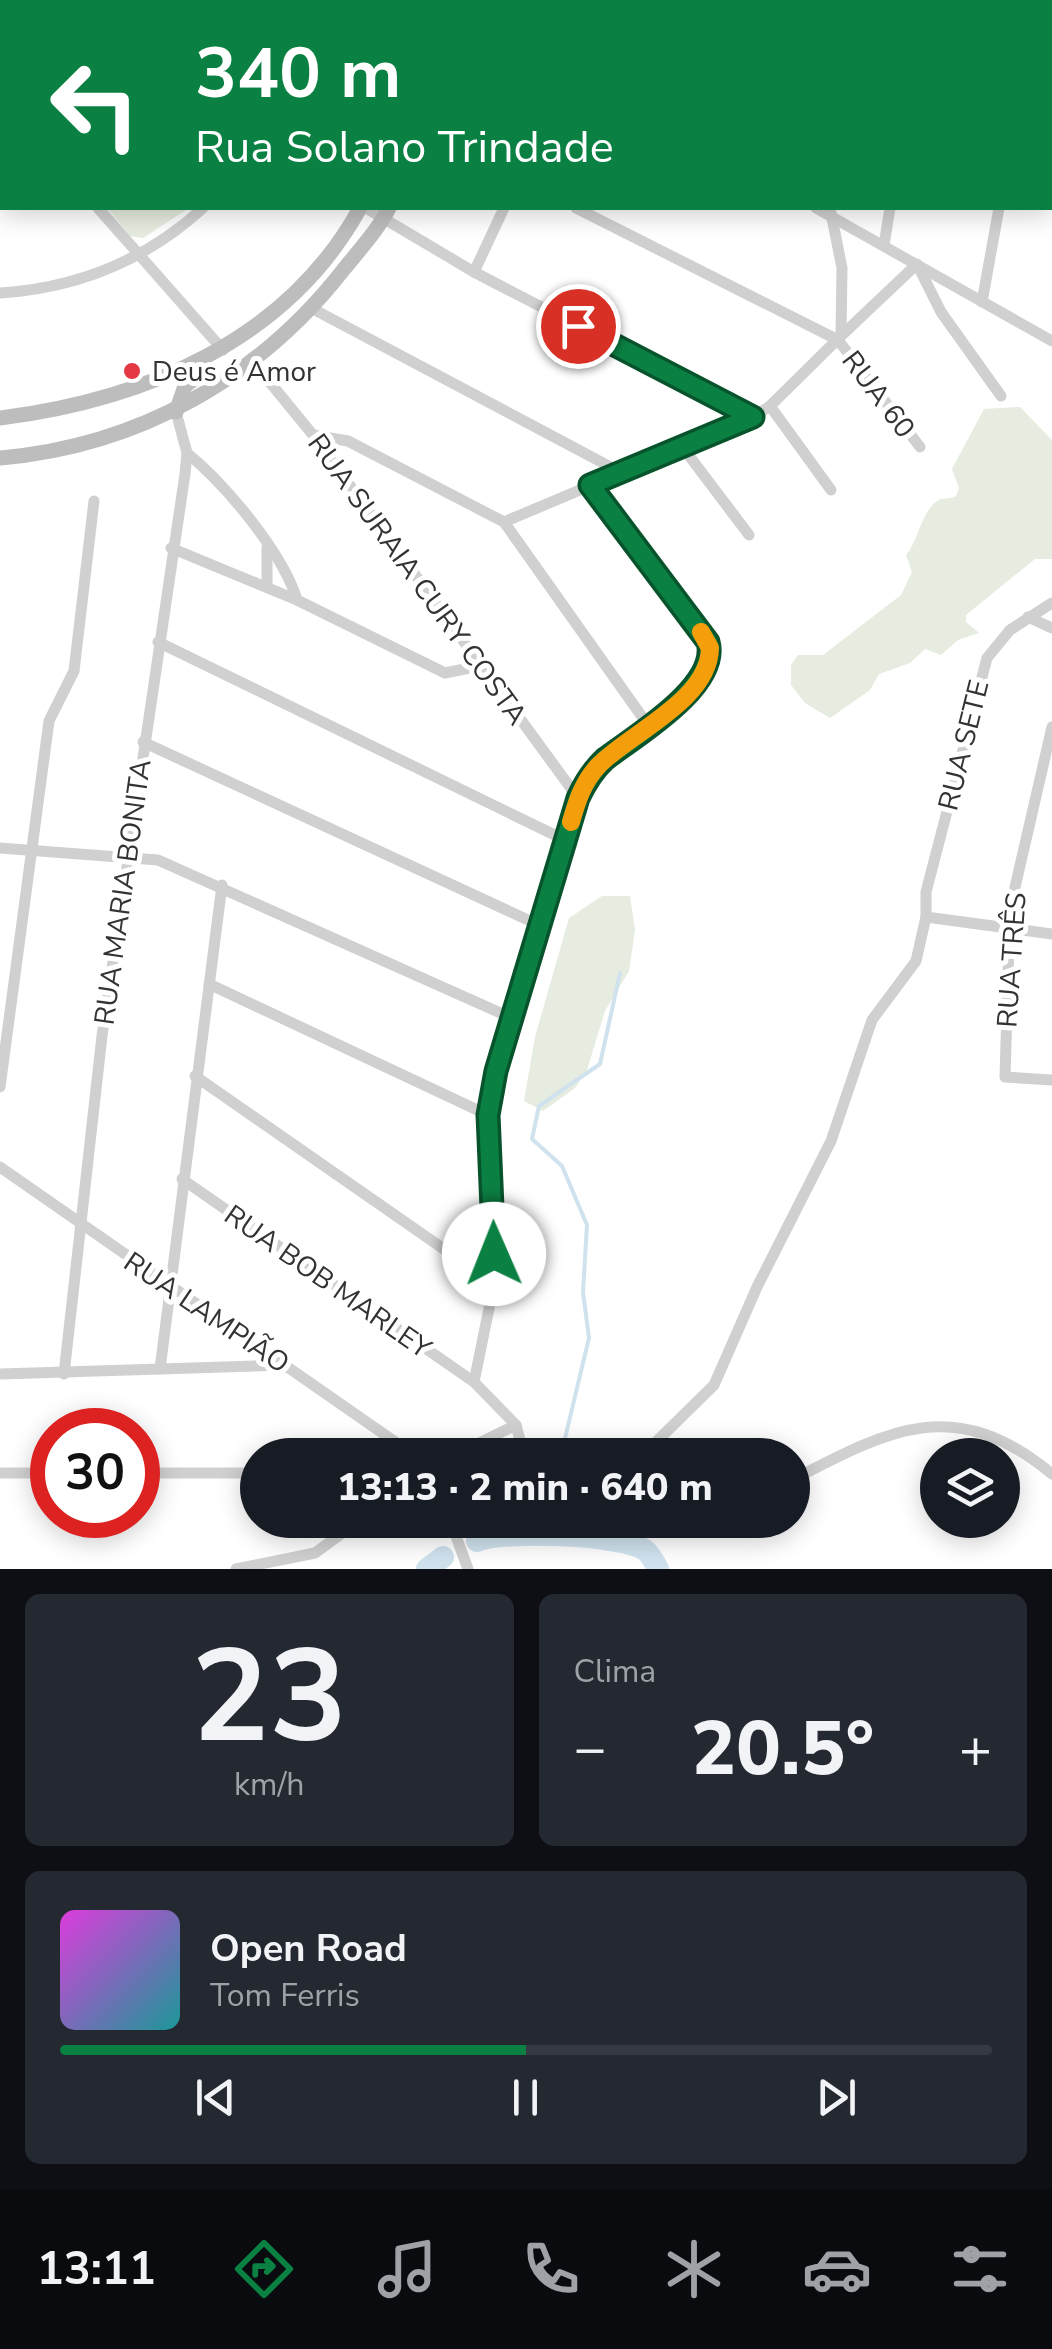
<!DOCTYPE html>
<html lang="pt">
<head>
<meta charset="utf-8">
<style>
	body { margin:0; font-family:"Nunito Sans",sans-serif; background:#242831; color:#f1f3f6; height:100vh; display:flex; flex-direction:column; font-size:38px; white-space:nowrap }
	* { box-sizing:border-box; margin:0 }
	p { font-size:32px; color:#9ea1a6 }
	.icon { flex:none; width:55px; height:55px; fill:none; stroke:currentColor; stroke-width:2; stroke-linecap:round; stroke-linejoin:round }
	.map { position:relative; height:1569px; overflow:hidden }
	.panel { display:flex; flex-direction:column; gap:25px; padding:25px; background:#0d0f14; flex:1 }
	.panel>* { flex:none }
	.hud { position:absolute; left:0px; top:0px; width:1052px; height:210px; box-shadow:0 5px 25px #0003; background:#0b8043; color:#fff; overflow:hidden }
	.fabs { position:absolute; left:920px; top:1438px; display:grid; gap:20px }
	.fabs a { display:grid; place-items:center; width:100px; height:100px; border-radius:50%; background:#171b24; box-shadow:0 5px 25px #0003; font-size:50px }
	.speed { position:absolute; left:30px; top:1408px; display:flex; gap:20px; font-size:50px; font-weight:700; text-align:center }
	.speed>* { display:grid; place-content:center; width:130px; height:130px; border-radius:50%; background:#171b24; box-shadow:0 5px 25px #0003; line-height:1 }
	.speed .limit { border:15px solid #d22; background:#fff; color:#111 }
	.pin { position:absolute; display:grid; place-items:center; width:85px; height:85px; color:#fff; margin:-42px; border:5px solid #fff; border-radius:50%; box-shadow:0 2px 10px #0007 }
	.me { position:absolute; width:110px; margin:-55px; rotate:359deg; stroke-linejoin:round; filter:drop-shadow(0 0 8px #0008) }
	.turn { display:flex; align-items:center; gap:35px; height:210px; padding:0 30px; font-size:45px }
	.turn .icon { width:130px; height:130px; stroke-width:2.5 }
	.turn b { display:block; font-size:70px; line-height:85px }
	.big { font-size:75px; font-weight:800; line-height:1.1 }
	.panel .tile { flex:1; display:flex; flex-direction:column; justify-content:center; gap:15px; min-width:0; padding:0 35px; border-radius:15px; background:#242831 }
	.panel .dial { align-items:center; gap:0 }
	.dial b { font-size:130px; line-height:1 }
	.song { display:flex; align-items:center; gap:30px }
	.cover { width:120px; height:120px; border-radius:15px; background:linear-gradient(135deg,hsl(300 70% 55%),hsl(180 70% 35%)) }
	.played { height:10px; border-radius:5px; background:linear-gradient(90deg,#0b8043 50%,#363941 50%) }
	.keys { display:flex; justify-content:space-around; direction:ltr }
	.heat { display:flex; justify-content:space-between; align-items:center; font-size:55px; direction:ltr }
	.panel .tiles { flex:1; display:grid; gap:25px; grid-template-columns:1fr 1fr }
	.tile:last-child { grid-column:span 2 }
	.trip { position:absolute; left:240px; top:1438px; width:570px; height:100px; border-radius:50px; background:#171b24; box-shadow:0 5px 25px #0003; font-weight:800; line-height:100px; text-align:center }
	.dock { display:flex; height:160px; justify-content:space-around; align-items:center; background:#090b0e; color:#9ea1a6 }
	.dock .icon { width:70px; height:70px }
	.dock .active { color:#0b8043 }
	.dock b { font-size:45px; color:#f1f3f6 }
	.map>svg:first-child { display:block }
	.green { fill:#e6ecdf }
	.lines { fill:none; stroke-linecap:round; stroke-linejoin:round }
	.stream { stroke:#cfe2ee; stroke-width:4 }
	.river { stroke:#cfe2ee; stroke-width:22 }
	.minor { stroke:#d0d0d0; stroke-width:11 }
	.secondary { stroke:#bdbdbd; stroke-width:15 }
	.route-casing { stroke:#07532c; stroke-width:25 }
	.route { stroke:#0b8043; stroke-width:18 }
	.slow { stroke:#f59e0b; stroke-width:18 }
	.poi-dot { fill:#e63946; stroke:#fff; stroke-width:4 }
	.labels { text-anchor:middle; stroke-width:10; stroke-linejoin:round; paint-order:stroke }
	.poi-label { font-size:28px; fill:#333; stroke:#fff; text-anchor:start }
	.street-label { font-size:28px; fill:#333; stroke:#fff }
</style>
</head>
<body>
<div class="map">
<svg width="1052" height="1569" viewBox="0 0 1052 1569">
	<rect width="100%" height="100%" fill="#fff"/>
	<g class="green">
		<path d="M 107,208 L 189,208 L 143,238 L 130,236 Z"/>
		<path d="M 1020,407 L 1052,440 L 1052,559 L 1035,559 L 966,615 L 966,622 L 979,633 L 958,640 L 941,655 L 925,649 L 910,663 L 879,674 L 870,690 L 830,718 L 805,703 L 791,685 L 791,665 L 798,655 L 823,655 L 901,595 L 912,572 L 906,555 C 918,543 922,506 941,499 C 946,498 951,499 956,496 L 959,488 L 952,469 L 984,409 Z"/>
		<path d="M 602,896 L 630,896 L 635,930 L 629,971 L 605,1011 L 587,1070 L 575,1088 L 543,1111 L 524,1101 L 535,1037 L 569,918 Z"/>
	</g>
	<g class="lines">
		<path class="stream" d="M 561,1455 L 589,1338 L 583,1292 L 587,1225 L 562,1166 L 532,1139 L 539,1106 L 600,1064 L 620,973"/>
		<g class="river">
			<path d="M 477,1541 C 501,1530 622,1534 645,1550 C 650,1554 655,1563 658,1569"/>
			<path d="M 427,1569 L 443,1557"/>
		</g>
		<g class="minor">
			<path d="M 634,0 L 638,2"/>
			<path d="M 307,2 L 307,0"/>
			<path d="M 553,2 L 553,0"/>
			<path d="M 823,2 L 823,0"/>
			<path d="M 932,2 L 932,0"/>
			<path d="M 1039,2 L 1040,0"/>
			<path d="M 0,137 L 2,122"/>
			<path d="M 98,208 L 223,350"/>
			<path d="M 366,208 L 474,272 L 753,417"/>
			<path d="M 576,208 L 838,340 L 920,447"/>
			<path d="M 816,208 L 1052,341"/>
			<path d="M 884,245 L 890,208"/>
			<path d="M 474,272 L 504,208"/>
			<path d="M 0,293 C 78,288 145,261 203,208"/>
			<path d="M 982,302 L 999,208"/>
			<path d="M 313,309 L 620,472"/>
			<path d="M 841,336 L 917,264 L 941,312 L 1001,396"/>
			<path d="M 254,363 L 313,435 L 578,798"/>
			<path d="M 770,406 L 831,490"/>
			<path d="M 313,435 L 348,441 L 504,522 L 650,728"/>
			<path d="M 684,449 L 749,535"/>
			<path d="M 187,453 C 226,485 283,553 297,600"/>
			<path d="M 504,522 L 753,417 L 770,406 L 841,336 L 842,268 L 830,208"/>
			<path d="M 267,547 L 267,587"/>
			<path d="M 171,548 L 297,600 L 445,673 L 479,666"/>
			<path d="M 1028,617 L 1052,628"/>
			<path d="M 158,642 L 565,840"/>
			<path d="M 1052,727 L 1010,909 L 1005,1077 L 1052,1080"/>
			<path d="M 143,742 L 541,926"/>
			<path d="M 0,848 L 158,860 L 514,1019"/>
			<path d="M 926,917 L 1052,934"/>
			<path d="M 209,984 L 488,1115"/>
			<path d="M 195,1076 L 494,1284"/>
			<path d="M 0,1087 L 49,721 L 74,671 L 94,501"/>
			<path d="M 0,1167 L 414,1455"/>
			<path d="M 182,1179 L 474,1382 L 516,1425 L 524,1455"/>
			<path d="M 160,1369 L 222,885"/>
			<path d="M 0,1374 L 285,1365"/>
			<path d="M 64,1374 L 102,1036 L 185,474 L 187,453 L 176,412"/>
			<path d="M 474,1382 L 494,1284 L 488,1115 L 496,1071 L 570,823 L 596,768 L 662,718 L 707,668 L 708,642 L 590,485"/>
			<path d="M 455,1455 L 516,1425"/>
			<path d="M 651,1455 L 657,1441 L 714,1385 L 757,1287 L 831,1141 L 872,1020 L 916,961 L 926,917 L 926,892 L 987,658 L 1010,630 L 1052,603"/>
			<path d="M 0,1473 L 52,1473"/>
			<path d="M 138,1473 L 258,1473"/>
			<path d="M 792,1480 C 890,1429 955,1394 1052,1474"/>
			<path d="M 450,1520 L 468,1569"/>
			<path d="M 236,1569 L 315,1553 L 360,1520"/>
		</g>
		<g class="secondary">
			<path d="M 421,2 L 421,0"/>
			<path d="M 443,2 L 444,0"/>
			<path d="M 176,412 L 185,386 L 208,368"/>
			<path d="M 0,418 C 144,400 287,341 360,208"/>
			<path d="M 0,458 C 139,446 259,378 344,269 C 360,249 378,230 389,208"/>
		</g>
	</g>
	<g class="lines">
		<defs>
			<path id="route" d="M 494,1254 L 488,1115 L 496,1071 L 578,798 C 585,783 593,770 605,759 C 635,736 720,686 708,642 L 590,485 L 753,417 L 578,326"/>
		</defs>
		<use href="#route" class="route-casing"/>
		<use href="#route" class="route"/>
		<path class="slow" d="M 571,822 C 577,801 583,782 598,766 C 629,733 709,701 710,648 L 701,632"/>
	</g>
	<circle class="poi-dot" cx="132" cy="371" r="10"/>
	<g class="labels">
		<g class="poi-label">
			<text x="152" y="381">Deus é Amor</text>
		</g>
		<g class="street-label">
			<text transform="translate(879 394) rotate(53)" y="10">RUA 60</text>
			<text transform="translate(418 579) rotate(54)" y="10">RUA SURAIA CURY COSTA</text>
			<text transform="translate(963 745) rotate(-76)" y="10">RUA SETE</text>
			<text transform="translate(122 892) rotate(-82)" y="10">RUA MARIA BONITA</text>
			<text transform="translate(1011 960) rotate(-86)" y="10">RUA TRÊS</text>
			<text transform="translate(328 1281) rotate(35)" y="10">RUA BOB MARLEY</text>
			<text transform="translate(207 1312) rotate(34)" y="10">RUA LAMPIÃO</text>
		</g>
	</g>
</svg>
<div class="fabs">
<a><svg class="icon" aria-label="layers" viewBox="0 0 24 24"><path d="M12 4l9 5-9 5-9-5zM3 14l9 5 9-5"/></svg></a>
</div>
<div class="speed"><div class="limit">30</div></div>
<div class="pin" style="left:578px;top:326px;background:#d93025"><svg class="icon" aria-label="arrive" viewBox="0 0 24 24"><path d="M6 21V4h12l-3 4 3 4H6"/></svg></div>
<svg class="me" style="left:494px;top:1254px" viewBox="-20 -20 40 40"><circle r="19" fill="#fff"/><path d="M0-13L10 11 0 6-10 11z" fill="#0b8043"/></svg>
<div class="trip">13:13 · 2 min · 640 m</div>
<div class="hud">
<div class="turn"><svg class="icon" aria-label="left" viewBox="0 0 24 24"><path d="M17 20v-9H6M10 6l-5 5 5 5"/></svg><div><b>340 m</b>Rua Solano Trindade</div></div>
</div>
</div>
<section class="panel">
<div class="tiles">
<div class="tile dial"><b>23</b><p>km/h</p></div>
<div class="tile"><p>Clima</p>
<div class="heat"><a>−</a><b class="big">20.5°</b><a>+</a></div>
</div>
<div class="tile">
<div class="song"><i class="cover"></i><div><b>Open Road</b><p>Tom Ferris</p></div></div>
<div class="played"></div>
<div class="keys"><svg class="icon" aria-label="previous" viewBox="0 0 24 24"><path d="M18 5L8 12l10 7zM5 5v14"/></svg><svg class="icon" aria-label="pause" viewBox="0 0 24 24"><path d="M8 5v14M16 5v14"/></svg><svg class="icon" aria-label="next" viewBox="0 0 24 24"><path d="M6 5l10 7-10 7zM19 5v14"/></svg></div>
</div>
</div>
</section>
<nav class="dock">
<b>13:11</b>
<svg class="icon active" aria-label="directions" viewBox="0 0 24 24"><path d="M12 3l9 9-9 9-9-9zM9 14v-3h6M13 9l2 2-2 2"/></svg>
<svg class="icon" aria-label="music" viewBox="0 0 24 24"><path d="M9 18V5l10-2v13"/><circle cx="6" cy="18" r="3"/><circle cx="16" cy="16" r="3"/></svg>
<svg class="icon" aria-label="phone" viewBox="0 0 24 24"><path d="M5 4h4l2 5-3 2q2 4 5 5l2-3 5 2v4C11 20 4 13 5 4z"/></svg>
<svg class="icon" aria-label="climate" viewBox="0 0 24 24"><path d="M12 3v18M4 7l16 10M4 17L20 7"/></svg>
<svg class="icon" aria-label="car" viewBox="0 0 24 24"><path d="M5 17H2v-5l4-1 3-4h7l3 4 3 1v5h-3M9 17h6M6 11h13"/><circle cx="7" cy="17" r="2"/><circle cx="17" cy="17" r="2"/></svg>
<svg class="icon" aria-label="filters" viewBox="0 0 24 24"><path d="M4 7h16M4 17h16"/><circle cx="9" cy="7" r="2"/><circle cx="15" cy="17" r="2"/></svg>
</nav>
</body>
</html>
